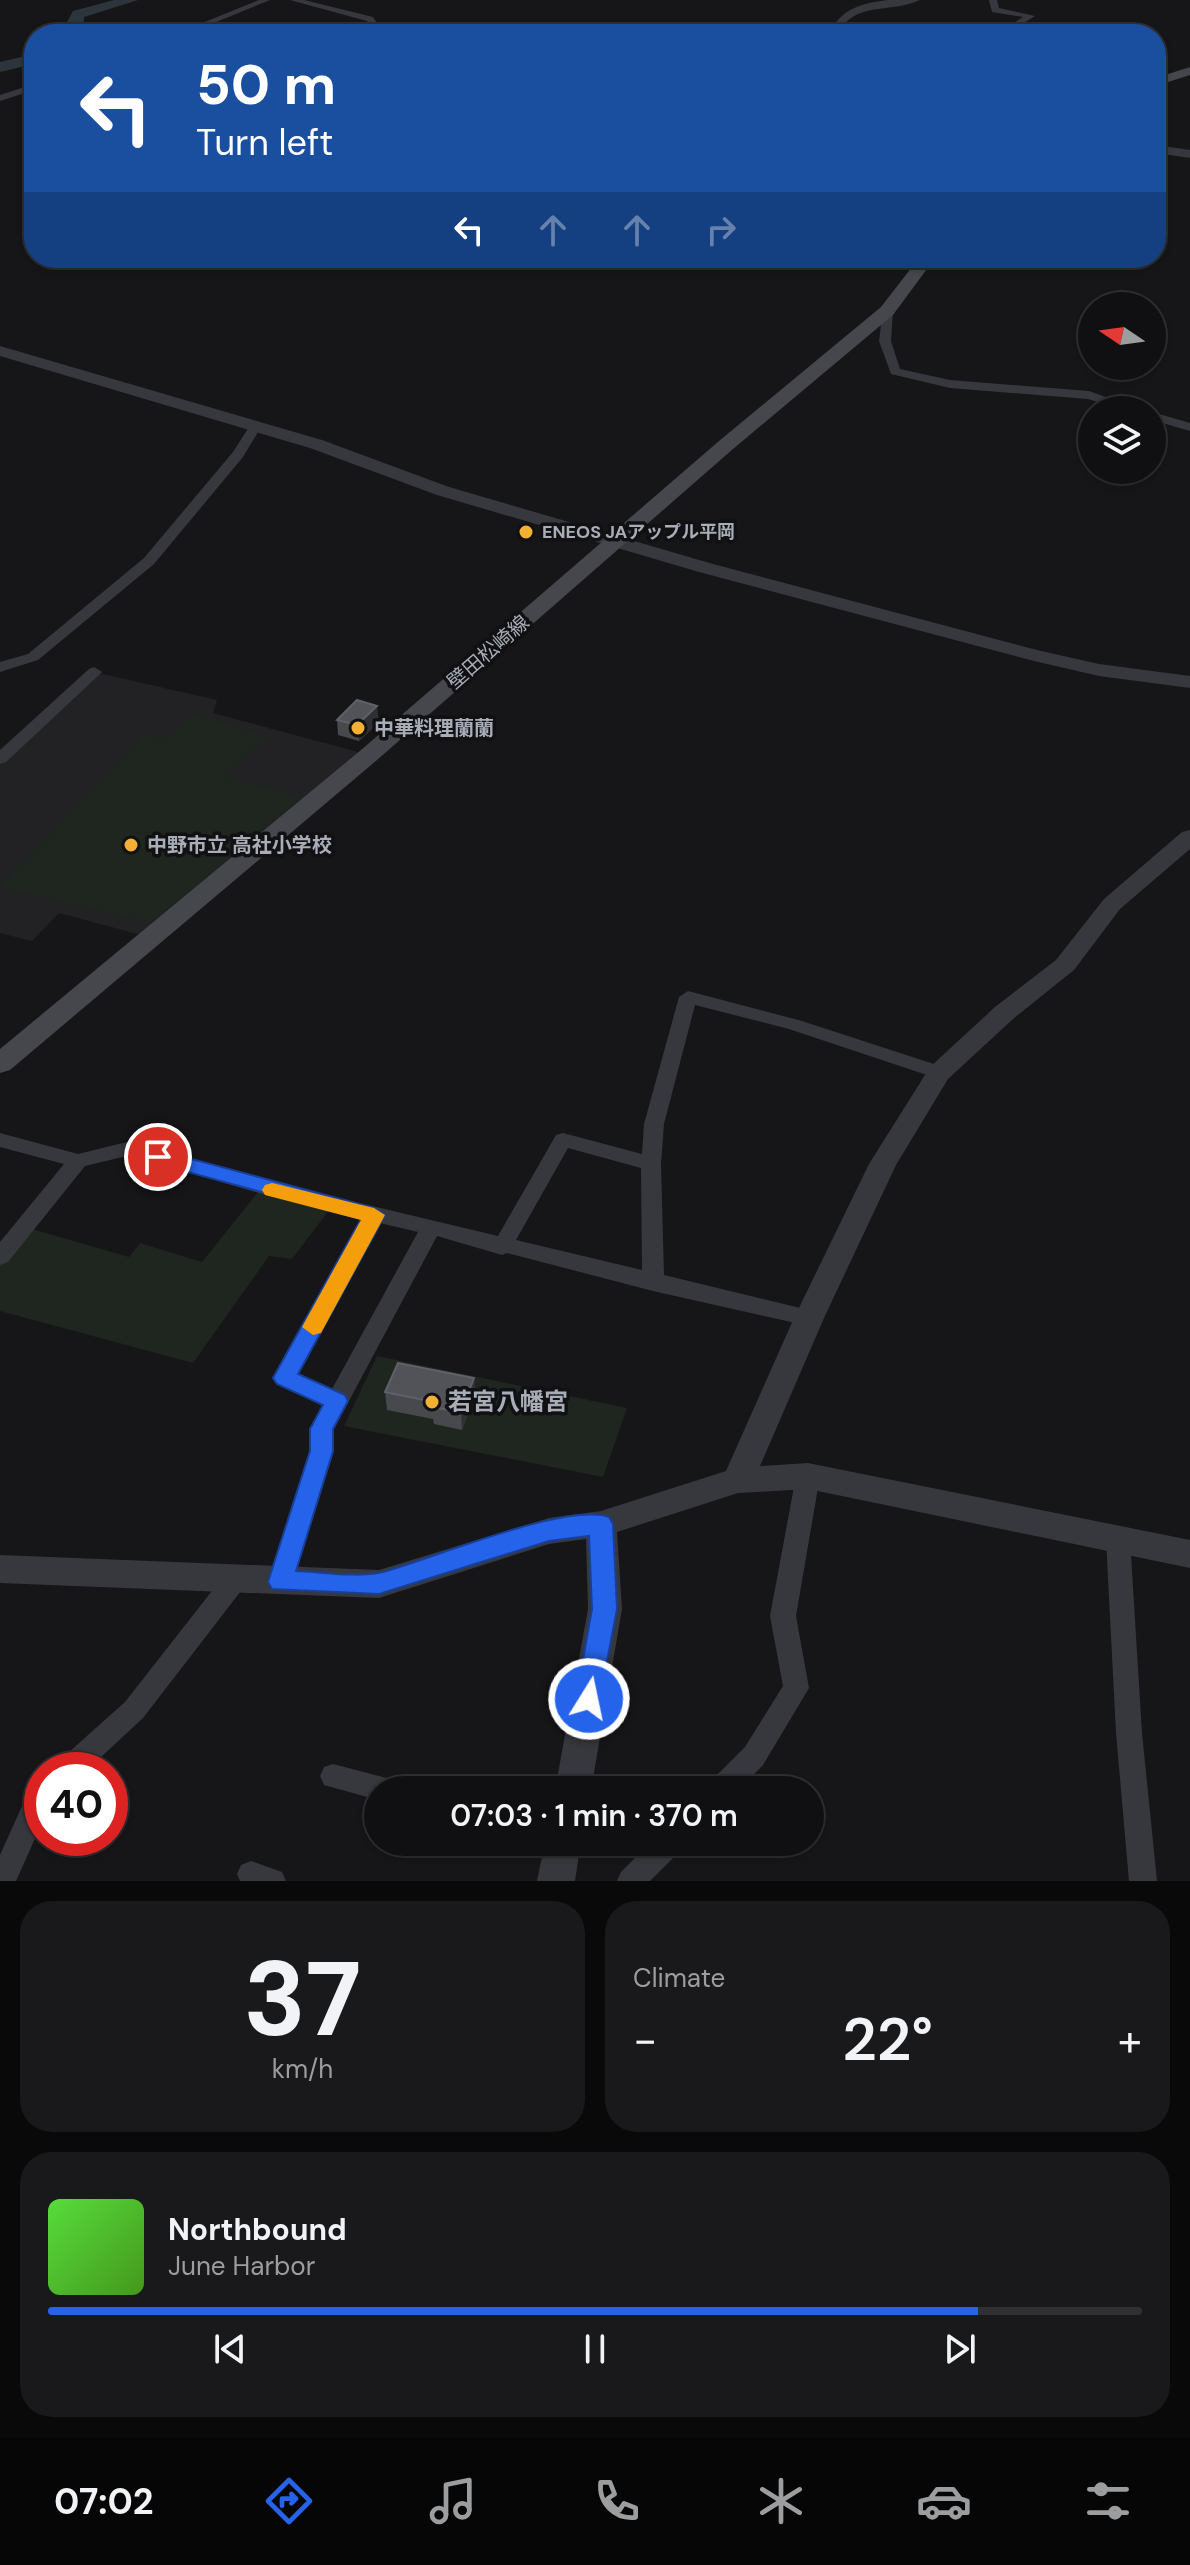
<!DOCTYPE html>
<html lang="en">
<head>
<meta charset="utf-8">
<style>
	body { margin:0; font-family:"DM Sans","Noto Sans JP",sans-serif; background:#19191b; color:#f1f3f6; height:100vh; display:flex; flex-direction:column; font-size:30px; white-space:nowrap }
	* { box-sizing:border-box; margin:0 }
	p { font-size:26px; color:#9c9d9f }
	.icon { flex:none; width:44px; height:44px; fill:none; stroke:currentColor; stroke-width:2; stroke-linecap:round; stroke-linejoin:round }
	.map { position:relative; height:1881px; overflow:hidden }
	.drawer { display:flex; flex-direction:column; gap:20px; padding:20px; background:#09090a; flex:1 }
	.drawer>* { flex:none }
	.banner { position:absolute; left:24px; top:24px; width:1142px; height:244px; border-radius:32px; box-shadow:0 2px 6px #0004,0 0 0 2px #303032; background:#1a4fa0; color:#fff; overflow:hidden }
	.needle { width:52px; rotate:283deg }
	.buttons { position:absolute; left:1078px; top:292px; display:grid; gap:16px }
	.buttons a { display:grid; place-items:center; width:88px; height:88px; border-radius:50%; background:#101012; box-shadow:0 2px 6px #0004,0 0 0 2px #303032; font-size:40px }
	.speed { position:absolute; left:24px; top:1752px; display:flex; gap:16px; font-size:40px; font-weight:700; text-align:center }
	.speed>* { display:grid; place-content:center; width:104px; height:104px; border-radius:50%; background:#101012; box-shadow:0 2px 6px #0004,0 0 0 2px #303032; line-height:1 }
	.speed .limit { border:12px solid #d22; background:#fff; color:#111 }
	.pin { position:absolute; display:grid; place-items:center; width:68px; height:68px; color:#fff; margin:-34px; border:4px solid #fff; border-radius:50%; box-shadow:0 2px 8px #0007 }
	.me { position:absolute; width:88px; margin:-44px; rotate:10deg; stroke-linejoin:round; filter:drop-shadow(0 0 6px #0008) }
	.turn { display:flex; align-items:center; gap:28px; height:168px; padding:0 40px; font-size:36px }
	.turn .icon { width:104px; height:104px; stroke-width:2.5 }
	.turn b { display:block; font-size:56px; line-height:68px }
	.lanes { display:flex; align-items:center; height:76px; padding:0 40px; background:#0003; justify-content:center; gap:40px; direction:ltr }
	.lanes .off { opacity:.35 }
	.big { font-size:60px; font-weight:600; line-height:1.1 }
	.drawer .card { flex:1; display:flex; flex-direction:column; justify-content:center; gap:12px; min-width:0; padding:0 28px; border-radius:32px; background:#19191b }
	.drawer .dial { align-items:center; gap:0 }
	.dial b { font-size:104px; line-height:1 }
	.song { display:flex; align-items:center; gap:24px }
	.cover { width:96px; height:96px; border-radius:12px; background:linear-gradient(135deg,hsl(110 70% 55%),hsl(100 70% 35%)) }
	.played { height:8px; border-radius:4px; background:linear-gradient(90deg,#2563eb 85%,#303032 85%) }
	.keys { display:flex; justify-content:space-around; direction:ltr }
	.heat { display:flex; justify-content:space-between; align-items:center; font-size:44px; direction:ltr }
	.drawer .tiles { flex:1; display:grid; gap:20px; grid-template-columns:1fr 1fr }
	.card:last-child { grid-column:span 2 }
	.trip { position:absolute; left:364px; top:1776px; width:460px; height:80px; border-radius:40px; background:#101012; box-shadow:0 2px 6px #0004,0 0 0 2px #303032; font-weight:600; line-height:80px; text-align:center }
	.menu { display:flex; height:128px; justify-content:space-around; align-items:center; background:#060607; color:#9c9d9f }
	.menu .icon { width:56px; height:56px }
	.menu .active { color:#2563eb }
	.menu b { font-size:36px; color:#f1f3f6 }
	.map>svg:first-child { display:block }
	.built { fill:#222225 }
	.green { fill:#1e261f }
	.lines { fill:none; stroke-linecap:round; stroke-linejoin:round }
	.river { fill:#2c353c; fill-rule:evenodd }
	.minor { fill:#37383d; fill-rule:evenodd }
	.tertiary { fill:#37383d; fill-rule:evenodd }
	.secondary { fill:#45474d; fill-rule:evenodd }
	.wall { fill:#47494d }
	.shaded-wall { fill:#2f3033 }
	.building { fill:#525359; stroke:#5f6168; stroke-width:2 }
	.route { fill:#2563eb; stroke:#184099; stroke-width:2 }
	.slow { fill:#f59e0b }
	.poi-dot { fill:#f2b134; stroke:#111113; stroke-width:3 }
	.labels { text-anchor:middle; stroke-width:7; stroke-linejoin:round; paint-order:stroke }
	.far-poi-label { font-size:18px; font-weight:bold; fill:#a8adb8; stroke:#111113; text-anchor:start }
	.street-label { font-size:20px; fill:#a8adb8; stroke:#111113 }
	.poi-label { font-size:20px; font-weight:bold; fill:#a8adb8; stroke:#111113; text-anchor:start }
	.near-poi-label { font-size:24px; font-weight:bold; fill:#a8adb8; stroke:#111113; text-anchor:start }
</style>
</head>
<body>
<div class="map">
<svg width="1190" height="1881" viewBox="0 0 1190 1881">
	<rect width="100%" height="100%" fill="#161618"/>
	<path class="built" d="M 94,672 L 217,700 L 213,713 L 369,755 L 152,938 L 59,913 L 32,941 L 0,933 L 0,759 Z"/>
	<g class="green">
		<path d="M 190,714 L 269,736 L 226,776 L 301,797 L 151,923 L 0,887 L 143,736 L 167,738 Z"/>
		<path d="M 262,1187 L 333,1205 L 292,1259 L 269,1256 L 193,1363 L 0,1311 L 0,1257 L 25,1227 L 129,1257 L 140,1243 L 202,1262 Z"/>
		<path d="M 377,1356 L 627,1408 L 603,1477 L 344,1426 Z"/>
	</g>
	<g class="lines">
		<g class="river">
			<path d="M 114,0 L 138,0 L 84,17 L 83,34 L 67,34 L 67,22 L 73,11 Z"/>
			<path d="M 34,54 L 34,64 L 0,72 L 0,62 Z"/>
		</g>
		<g class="minor">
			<path d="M 259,0 L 270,0 L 187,34 L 175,34 Z"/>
			<path d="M 290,0 L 304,0 L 373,17 L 378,25 L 406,34 L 372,29 L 367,21 Z"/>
			<path d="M 889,0 L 920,0 C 890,14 856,0 837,34 L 829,34 C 841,8 862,3 889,0 Z"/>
			<path d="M 989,0 L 997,0 L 999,8 L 1035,16 L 1006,34 L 996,34 L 1023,17 L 992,12 Z"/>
			<path d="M 34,84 L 34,90 L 0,101 L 0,95 Z"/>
			<path d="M 883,309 L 893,311 L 891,341 L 900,369 L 950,380 L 1089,391 L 1141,410 L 1123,410 L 1088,399 L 950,388 L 891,374 L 879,341 Z"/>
			<path d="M 1152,412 L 1190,423 L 1190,431 L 1152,420 Z"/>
			<path d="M 251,424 L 261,427 L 243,457 L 154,564 L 38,660 L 0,672 L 0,662 L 28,654 L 144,558 L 233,452 Z"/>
			<path d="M 94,667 L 102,672 L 99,675 L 6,762 L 0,764 L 0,750 L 89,669 Z"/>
			<path d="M 688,991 L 802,1021 L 946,1068 L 949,1073 L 939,1079 L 789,1029 L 695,1005 L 664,1124 L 661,1164 L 664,1275 L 817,1312 L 820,1318 L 817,1324 L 809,1326 L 653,1291 L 507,1253 L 502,1255 L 437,1236 L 334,1429 L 334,1451 L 290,1589 L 281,1592 L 272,1589 L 269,1582 L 310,1451 L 310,1429 L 323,1405 L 277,1384 L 274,1378 L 362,1218 L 262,1194 L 131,1155 L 85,1166 L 8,1262 L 0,1265 L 0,1242 L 64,1164 L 0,1147 L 0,1133 L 78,1154 L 131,1141 L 263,1180 L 498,1236 L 556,1135 L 563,1133 L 642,1154 L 644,1124 L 679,997 ZM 568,1148 L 641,1168 L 642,1270 L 516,1240 ZM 380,1223 L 418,1232 L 332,1389 L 298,1374 Z"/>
			<path d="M 808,1466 L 816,1469 L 820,1476 L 796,1616 L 809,1688 L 763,1765 L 739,1790 L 708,1790 L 711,1781 L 745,1747 L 783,1686 L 770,1616 L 796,1476 L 800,1469 Z"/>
			<path d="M 1118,1529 L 1127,1532 L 1130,1539 L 1142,1733 L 1157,1881 L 1129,1881 L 1116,1733 L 1106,1539 L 1109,1532 Z"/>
			<path d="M 235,1570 L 244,1573 L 247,1580 L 244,1587 L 143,1718 L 87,1770 L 55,1770 L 59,1761 L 125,1702 L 226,1573 Z"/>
			<path d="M 333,1764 L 398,1781 L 401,1790 L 378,1790 L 378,1800 L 324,1785 L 320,1776 L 324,1767 Z"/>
			<path d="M 42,1781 L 42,1823 L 16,1881 L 0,1881 L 0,1855 L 32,1784 Z"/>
			<path d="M 651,1842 L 684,1842 L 680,1851 L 650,1881 L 617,1881 L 621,1872 Z"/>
			<path d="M 251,1861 L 282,1872 L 286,1881 L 240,1881 L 237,1874 L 241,1865 Z"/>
		</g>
		<g class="tertiary">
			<path d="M 1156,145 L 1190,150 L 1190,158 L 1156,153 Z"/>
			<path d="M 0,346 L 322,440 L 449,487 L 713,564 L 1037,650 L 1099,664 L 1190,676 L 1190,688 L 1099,676 L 1034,661 L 699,572 L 437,495 L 310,448 L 0,356 Z"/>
			<path d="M 1190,830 L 1190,849 L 1120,909 L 1074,970 L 1013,1019 L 948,1079 L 896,1165 L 824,1318 L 760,1466 L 808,1463 L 1190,1540 L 1190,1568 L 808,1489 L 738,1493 L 617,1532 L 622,1609 L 591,1790 L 555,1790 L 588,1609 L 586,1539 L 549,1544 L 379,1598 L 0,1583 L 0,1555 L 379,1570 L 549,1518 L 601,1511 L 726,1471 L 794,1318 L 869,1164 L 930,1067 L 995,1007 L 1056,960 L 1104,899 L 1182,832 Z"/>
			<path d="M 545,1842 L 581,1842 L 575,1881 L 537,1881 Z"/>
		</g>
		<g class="secondary">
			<path d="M 1190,67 L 1190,75 L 1156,86 L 1156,78 Z"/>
			<path d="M 919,258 L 935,258 L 893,315 L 733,449 L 377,760 L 10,1070 L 0,1073 L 0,1049 L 361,750 L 719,441 L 881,307 Z"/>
		</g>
	</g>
	<g class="wall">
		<path d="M 337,720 L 379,722 L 359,741 L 338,735 Z"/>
		<path d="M 474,1378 L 475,1396 L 462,1430 L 434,1424 L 433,1419 L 387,1410 L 385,1392 Z"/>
	</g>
	<g class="shaded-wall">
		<path d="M 377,706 L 379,722 L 359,741 L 357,725 Z"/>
		<path d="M 474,1378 L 475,1396 L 462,1430 L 461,1412 Z"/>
	</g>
	<g class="building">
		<path d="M 357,700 L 377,706 L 357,725 L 337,720 Z"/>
		<path d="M 398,1363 L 474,1378 L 461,1412 L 432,1407 L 434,1402 L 385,1392 Z"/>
	</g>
	<path class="route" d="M 158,1150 L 374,1208 L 385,1215 L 298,1374 L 345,1395 L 348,1401 L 333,1429 L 333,1451 L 296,1571 C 323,1572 357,1578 383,1572 C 432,1559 566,1502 609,1517 L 613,1524 L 617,1609 L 598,1708 L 589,1711 L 580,1708 L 576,1699 L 592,1609 L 589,1536 L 549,1541 L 379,1594 L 272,1589 L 268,1582 L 310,1451 L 310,1429 L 323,1405 L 277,1384 L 273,1378 L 361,1219 L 151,1162 L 148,1157 Z"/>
	<path class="slow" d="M 272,1183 L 374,1208 L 385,1215 L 321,1333 L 313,1335 L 302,1327 L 361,1220 L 265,1195 L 262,1190 L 265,1185 Z"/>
	<g class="poi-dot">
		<circle cx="526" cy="532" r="8"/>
		<circle cx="358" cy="728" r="8"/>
		<circle cx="131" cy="845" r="8"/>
		<circle cx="432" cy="1402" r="8"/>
	</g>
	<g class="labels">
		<g class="far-poi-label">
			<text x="542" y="538">ENEOS JAアップル平岡</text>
		</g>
		<g class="street-label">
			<text transform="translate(488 652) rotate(-41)" y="7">壁田松崎線</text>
		</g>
		<g class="poi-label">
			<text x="374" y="735">中華料理蘭蘭</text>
			<text x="147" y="852">中野市立 高社小学校</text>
		</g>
		<g class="near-poi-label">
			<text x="448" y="1410">若宮八幡宮</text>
		</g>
	</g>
</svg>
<div class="buttons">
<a><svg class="needle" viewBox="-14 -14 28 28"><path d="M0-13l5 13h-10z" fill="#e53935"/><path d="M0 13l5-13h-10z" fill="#9c9d9f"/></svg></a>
<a><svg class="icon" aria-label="layers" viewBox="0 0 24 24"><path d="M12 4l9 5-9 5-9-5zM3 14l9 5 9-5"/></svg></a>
</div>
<div class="speed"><div class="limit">40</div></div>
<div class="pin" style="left:158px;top:1157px;background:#d93025"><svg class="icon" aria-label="arrive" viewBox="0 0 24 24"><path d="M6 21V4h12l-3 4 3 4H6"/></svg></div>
<svg class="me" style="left:589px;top:1699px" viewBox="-20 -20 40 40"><circle r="17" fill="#2563eb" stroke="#fff" stroke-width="3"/><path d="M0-11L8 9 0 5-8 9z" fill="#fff"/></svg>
<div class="trip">07:03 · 1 min · 370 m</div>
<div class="banner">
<div class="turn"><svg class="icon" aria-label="left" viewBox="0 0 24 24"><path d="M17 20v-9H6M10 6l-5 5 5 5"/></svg><div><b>50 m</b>Turn left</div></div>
<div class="lanes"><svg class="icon" aria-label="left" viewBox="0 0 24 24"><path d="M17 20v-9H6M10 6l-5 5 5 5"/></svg><svg class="icon off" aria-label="ahead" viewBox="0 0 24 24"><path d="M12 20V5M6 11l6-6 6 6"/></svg><svg class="icon off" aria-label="ahead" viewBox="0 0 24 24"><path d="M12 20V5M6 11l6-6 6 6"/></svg><svg class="icon off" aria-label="right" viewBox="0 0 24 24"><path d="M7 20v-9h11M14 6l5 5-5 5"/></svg></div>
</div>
</div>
<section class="drawer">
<div class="tiles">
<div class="card dial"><b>37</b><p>km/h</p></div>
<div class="card"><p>Climate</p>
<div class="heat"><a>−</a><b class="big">22°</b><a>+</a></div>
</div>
<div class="card">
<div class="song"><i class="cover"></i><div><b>Northbound</b><p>June Harbor</p></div></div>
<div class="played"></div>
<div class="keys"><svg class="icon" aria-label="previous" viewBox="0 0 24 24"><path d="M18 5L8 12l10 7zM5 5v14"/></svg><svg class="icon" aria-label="pause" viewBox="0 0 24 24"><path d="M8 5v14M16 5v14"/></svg><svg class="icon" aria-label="next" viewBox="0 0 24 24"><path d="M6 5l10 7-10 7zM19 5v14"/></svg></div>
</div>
</div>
</section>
<nav class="menu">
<b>07:02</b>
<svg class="icon active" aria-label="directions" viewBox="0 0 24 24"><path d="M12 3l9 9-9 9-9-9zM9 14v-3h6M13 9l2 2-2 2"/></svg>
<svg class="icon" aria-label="music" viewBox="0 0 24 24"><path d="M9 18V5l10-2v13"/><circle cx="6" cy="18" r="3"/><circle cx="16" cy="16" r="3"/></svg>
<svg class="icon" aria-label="phone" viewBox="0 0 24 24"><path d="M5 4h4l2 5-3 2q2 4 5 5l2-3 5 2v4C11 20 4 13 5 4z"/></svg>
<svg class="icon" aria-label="climate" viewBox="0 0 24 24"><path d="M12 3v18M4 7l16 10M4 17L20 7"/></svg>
<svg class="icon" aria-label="car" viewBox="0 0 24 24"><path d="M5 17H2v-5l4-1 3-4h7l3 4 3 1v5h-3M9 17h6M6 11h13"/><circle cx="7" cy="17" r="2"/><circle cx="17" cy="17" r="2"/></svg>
<svg class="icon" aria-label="filters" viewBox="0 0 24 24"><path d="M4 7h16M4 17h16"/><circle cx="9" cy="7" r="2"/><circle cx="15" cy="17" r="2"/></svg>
</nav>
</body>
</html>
